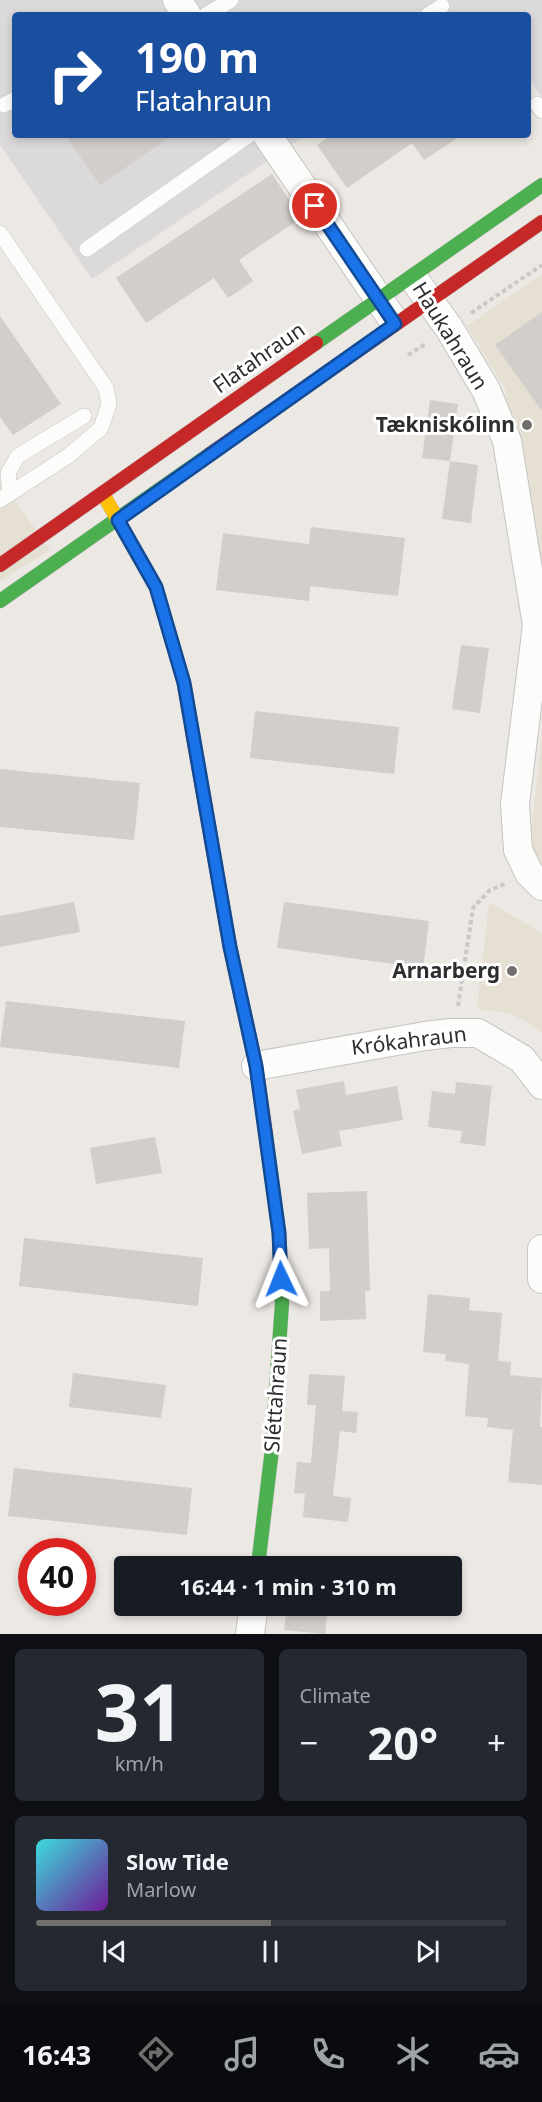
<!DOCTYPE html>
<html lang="en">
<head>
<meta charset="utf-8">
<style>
	body { margin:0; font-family:"Noto Sans",sans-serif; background:#242831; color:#f1f3f6; height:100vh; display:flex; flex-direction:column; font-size:22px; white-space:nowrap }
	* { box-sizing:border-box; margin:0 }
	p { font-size:20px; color:#9ea1a6 }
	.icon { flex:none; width:33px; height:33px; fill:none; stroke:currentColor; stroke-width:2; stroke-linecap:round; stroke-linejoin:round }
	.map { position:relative; height:1634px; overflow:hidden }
	.side { display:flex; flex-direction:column; gap:15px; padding:15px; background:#0d0f14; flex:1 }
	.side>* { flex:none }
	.banner { position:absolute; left:12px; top:12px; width:519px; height:126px; border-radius:6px; box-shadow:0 3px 9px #0003; background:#1a4fa0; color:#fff; overflow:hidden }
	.speed { position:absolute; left:18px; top:1538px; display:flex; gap:12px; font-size:30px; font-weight:700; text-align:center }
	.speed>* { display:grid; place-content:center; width:78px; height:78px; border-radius:50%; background:#171b24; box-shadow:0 3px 9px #0003; line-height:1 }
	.speed .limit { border:9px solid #d22; background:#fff; color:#111 }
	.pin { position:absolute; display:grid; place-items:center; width:51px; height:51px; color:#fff; margin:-26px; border:3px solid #fff; border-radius:50%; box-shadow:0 2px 6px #0007 }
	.me { position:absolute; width:66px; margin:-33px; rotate:358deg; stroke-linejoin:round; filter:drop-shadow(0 0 4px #0008) }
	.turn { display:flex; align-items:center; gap:21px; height:126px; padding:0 24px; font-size:27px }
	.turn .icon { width:78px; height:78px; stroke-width:2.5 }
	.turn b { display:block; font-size:42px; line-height:51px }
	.big { font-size:45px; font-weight:700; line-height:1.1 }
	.side .card { flex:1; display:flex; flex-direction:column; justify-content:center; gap:9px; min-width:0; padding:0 21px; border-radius:9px; background:#242831 }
	.side .dial { align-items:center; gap:0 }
	.dial b { font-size:78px; line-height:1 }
	.song { display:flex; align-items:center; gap:18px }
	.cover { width:72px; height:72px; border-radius:9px; background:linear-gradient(135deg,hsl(180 70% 55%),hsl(280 70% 35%)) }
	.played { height:6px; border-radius:3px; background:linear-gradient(90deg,#706f6e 50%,#363941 50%) }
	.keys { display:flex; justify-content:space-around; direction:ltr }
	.heat { display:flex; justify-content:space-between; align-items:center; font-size:33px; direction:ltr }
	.side .tiles { flex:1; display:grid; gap:15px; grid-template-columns:1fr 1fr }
	.card:last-child { grid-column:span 2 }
	.trip { position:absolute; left:114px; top:1556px; width:348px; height:60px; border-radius:6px; background:#171b24; box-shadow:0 3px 9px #0003; font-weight:700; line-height:60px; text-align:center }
	.menu { display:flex; height:96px; justify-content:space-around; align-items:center; background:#090b0e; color:#9ea1a6 }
	.menu .icon { width:42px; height:42px }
	.menu .on { color:#706f6e }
	.menu b { font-size:27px; color:#f1f3f6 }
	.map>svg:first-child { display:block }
	.industrial { fill:#dcd9db }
	.education { fill:#e6e0d3 }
	.building { fill:#d1cecb }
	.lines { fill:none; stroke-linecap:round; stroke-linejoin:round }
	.lane-casing { stroke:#c5c4c5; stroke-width:16 }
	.street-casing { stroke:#c5c4c5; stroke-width:30 }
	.fast-casing { stroke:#c5c4c5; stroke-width:15 }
	.slow-casing { stroke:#c5c4c5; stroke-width:15 }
	.jam-casing { stroke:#c5c4c5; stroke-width:15 }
	.path { stroke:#c9c9c8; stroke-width:4; stroke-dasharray:4.5 3; stroke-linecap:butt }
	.lane { stroke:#fcfcfb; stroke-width:15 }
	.street { stroke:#fcfcfb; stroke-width:28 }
	.fast { stroke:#4caf50; stroke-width:14 }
	.slow { stroke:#ffc107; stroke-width:14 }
	.jam { stroke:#c62828; stroke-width:14 }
	.route-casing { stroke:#114b97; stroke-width:15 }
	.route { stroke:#1a73e8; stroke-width:10 }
	.poi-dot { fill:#706f6e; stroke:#fff; stroke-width:2 }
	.labels { text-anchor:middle; stroke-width:6; stroke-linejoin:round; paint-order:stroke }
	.street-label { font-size:21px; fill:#2e2e2e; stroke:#fff }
	.poi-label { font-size:21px; font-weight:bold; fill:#2e2e2e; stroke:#fff; text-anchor:end }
</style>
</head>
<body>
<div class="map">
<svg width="542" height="1634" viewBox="0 0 542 1634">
	<rect width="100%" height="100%" fill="#ece8e4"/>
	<path class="industrial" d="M 0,0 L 542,0 L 542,98 L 528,77 L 528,15 L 15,15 L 15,135 L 306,135 L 92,279 L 0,145 Z"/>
	<g class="education">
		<path d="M 542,274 L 542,582 L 505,388 L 467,326 Z"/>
		<path d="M 0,479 L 50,550 L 0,581 Z"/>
		<path d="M 542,732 L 542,866 L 533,855 L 531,836 Z"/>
		<path d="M 489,902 L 542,933 L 542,1033 L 523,1020 L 509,1013 L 477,1009 Z"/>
	</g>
	<g class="building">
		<path d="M 65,135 L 173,135 L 100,185 Z"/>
		<path d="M 331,135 L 462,135 L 424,160 L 412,143 L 347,188 L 317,145 Z"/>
		<path d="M 272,174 L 301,218 L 239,260 L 253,281 L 228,298 L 214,278 L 146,323 L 116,278 Z"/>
		<path d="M 542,312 L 542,411 L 495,345 Z"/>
		<path d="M 0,316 L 61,404 L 13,435 L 0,417 Z"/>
		<path d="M 430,400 L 458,404 L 450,461 L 422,458 Z"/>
		<path d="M 450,461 L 478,465 L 471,523 L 442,519 Z"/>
		<path d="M 311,527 L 405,538 L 398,596 L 310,586 L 309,601 L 216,590 L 223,533 L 309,544 Z"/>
		<path d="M 461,645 L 489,648 L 480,713 L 452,709 Z"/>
		<path d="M 255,711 L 399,727 L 394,774 L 250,758 Z"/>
		<path d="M 0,769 L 140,783 L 134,840 L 0,827 Z"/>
		<path d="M 74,902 L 80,932 L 0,947 L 0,916 Z"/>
		<path d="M 284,902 L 429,921 L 423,968 L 277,948 Z"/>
		<path d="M 6,1001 L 185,1021 L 179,1068 L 0,1047 Z"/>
		<path d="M 344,1081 L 346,1095 L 397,1086 L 403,1120 L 339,1131 L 342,1146 L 302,1154 L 293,1111 L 300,1109 L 296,1090 Z"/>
		<path d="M 456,1082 L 492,1086 L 485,1146 L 460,1143 L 462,1131 L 428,1127 L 432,1091 L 455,1094 Z"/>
		<path d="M 155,1137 L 162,1173 L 96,1184 L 90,1148 Z"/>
		<path d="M 367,1191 L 370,1291 L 365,1291 L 366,1319 L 320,1321 L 320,1291 L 330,1291 L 329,1248 L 309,1249 L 307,1193 Z"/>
		<path d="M 24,1238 L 203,1258 L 198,1306 L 19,1286 Z"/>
		<path d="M 428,1294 L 470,1298 L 469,1310 L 502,1313 L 498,1361 L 511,1362 L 510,1375 L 542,1378 L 540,1427 L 542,1427 L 542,1485 L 508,1482 L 513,1430 L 487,1427 L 488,1418 L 465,1416 L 469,1364 L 445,1361 L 446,1354 L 423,1352 Z"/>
		<path d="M 73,1373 L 166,1385 L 161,1418 L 69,1407 Z"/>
		<path d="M 309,1374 L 345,1376 L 342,1411 L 358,1412 L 356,1433 L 340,1431 L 333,1496 L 351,1498 L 348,1522 L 303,1517 L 305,1494 L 294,1493 L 297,1462 L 311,1463 L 316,1405 L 307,1405 Z"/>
		<path d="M 14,1468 L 192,1488 L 187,1535 L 8,1516 Z"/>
		<path d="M 287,1605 L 328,1605 L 325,1634 L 284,1630 Z"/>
	</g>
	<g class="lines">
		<defs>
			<g id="lane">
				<path d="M 206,15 L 231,0"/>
				<path d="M 428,15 L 442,6"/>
				<path d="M 537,104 L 542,111"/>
				<path d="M 4,105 L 15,99"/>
				<path d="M 0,233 L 106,388 L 109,404 L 101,428 L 68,456 L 0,500"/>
				<path d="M 87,249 L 249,135"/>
				<path d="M 10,493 L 8,473 L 18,456 L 84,416"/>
			</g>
			<g id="street">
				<path d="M 177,0 L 187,15"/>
				<path d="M 267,135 L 391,317"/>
				<path d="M 416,282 L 449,328 L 486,390 L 507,441 L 537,625 L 515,804 L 518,850 L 529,873 L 542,886"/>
				<path d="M 256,1066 L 425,1036 L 451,1033 L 478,1033 L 522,1059 L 542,1085"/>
				<path d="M 542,1249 L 542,1279"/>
				<path d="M 250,1634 L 254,1605"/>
			</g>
			<g id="fast">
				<path d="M 316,343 L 542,185"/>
				<path d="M 0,601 L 210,454"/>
				<path d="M 258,1566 L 272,1449 L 282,1303 L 279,1233 L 266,1135"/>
			</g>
			<path id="slow" d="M 103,494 L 156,587 L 184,683 L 192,730"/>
			<g id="jam">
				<path d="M 210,454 L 542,222"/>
				<path d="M 0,565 L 316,343"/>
				<path d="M 192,730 L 230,947 L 256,1066 L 266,1135"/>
			</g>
		</defs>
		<use href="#lane" class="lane-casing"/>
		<use href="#street" class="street-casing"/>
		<use href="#fast" class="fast-casing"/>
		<use href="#slow" class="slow-casing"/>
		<use href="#jam" class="jam-casing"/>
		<g class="path">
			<path d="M 471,313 L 542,265"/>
			<path d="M 408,355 L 427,343"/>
			<path d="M 458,1006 L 473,908 L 490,890 L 505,884"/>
		</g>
		<use href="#lane" class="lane"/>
		<use href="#street" class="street"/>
		<use href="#fast" class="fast"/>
		<use href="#slow" class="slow"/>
		<use href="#jam" class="jam"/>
	</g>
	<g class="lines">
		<defs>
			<path id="route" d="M 281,1279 L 279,1233 L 256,1066 L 230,947 L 184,683 L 156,587 L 118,520 L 395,324 L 315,206"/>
		</defs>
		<use href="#route" class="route-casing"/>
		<use href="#route" class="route"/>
	</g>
	<g class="poi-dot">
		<circle cx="527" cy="425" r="6"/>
		<circle cx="512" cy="971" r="6"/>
	</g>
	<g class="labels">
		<g class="street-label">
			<text transform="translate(450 336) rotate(58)" y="7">Haukahraun</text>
			<text transform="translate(259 358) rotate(-35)" y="7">Flatahraun</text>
			<text transform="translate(409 1041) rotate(-7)" y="7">Krókahraun</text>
			<text transform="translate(276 1395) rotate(-86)" y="7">Sléttahraun</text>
		</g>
		<g class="poi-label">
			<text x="515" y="432">Tækniskólinn</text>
			<text x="500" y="978">Arnarberg</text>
		</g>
	</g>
</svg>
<div class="speed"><div class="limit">40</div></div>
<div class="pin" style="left:315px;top:206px;background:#d93025"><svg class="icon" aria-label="arrive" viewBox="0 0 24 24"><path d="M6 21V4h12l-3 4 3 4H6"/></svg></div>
<svg class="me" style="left:281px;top:1279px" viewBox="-20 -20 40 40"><path d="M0-17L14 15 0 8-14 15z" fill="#1a73e8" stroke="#fff" stroke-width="4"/></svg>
<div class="trip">16:44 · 1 min · 310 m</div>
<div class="banner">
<div class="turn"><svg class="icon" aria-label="right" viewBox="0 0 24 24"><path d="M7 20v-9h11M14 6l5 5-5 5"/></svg><div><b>190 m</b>Flatahraun</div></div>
</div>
</div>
<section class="side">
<div class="tiles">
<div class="card dial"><b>31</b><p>km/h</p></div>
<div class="card"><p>Climate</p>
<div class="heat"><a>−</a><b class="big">20°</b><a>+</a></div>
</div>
<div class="card">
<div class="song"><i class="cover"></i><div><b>Slow Tide</b><p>Marlow</p></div></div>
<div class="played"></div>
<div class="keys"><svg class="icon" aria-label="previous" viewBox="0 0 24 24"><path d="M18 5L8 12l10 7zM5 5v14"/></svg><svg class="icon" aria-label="pause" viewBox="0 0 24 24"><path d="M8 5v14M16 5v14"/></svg><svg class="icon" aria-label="next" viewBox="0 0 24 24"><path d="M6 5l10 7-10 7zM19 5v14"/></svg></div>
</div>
</div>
</section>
<nav class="menu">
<b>16:43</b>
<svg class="icon on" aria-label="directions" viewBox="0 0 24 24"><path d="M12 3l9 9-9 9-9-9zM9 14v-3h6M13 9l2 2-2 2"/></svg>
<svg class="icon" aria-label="music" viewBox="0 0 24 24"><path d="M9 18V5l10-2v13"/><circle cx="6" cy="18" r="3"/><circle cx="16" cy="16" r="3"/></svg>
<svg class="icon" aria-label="phone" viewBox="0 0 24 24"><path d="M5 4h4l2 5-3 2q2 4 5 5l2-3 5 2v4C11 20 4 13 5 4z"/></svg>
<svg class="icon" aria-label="climate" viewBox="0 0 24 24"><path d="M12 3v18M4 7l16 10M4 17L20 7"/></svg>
<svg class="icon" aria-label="car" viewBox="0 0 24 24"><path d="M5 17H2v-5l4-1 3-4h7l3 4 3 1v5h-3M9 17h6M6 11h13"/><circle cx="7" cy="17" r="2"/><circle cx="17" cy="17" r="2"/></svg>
</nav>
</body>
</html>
